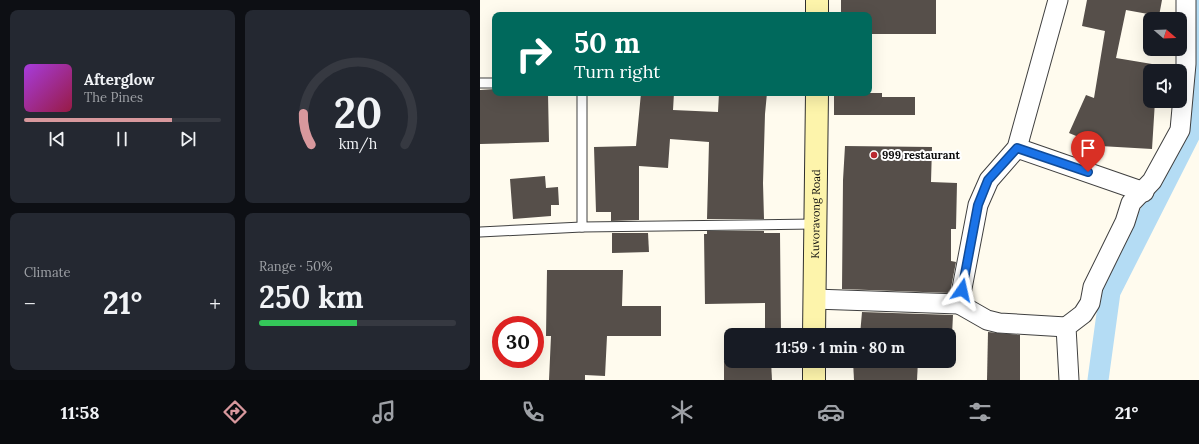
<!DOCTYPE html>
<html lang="en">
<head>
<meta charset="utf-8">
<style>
	body { margin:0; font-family:Lora,serif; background:#242831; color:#f1f3f6; height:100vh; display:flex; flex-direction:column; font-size:15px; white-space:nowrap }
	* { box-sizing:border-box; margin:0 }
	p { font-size:13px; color:#9ea1a6 }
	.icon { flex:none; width:22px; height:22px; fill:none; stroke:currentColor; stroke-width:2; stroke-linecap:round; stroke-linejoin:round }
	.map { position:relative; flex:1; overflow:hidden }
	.sheet { display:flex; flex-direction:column; gap:10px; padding:10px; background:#0d0f14; width:480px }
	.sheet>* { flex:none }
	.top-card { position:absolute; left:12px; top:12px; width:380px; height:84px; border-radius:8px; box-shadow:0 4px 16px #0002; background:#00695c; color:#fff; overflow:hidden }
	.needle { width:26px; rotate:109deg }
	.tools { position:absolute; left:663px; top:12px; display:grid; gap:8px }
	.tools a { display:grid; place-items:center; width:44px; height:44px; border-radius:8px; background:#171b24; box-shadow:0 4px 16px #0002; font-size:20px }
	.speed { position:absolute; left:12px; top:316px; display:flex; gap:8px; font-size:20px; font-weight:700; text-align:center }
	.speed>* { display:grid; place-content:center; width:52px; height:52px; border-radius:50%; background:#171b24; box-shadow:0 4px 16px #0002; line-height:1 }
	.speed .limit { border:6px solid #d22; background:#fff; color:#111 }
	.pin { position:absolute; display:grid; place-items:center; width:34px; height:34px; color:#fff; margin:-41px -17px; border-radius:50% 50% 50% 0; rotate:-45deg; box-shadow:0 0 4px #0007 }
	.pin .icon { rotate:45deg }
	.me { position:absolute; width:44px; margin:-22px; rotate:11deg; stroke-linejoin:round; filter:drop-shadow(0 0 3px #0008) }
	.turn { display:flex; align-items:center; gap:14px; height:84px; padding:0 16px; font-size:18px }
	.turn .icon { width:52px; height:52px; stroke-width:2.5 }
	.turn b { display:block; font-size:28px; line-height:34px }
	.big { font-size:30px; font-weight:700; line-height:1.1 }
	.sheet .widget { flex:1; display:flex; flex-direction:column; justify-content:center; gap:6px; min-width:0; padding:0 14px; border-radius:8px; background:#242831 }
	.sheet .dial { align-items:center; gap:0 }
	.dial svg { height:104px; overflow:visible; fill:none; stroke:#363941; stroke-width:7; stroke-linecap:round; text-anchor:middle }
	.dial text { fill:#f1f3f6; stroke:none }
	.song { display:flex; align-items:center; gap:12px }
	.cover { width:48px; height:48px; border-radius:6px; background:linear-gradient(135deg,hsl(280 70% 55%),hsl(340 70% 35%)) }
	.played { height:4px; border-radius:2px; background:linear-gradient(90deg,#d8989d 75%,#363941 75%) }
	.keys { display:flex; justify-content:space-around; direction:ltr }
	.heat { display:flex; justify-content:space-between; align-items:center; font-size:22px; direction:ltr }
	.charge { height:6px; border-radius:3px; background:linear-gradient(90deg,#34c759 50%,#363941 0) }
	.sheet .tiles { flex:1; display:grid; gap:10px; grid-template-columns:repeat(2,1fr) }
	.trip { position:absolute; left:244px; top:328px; width:232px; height:40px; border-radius:8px; background:#171b24; box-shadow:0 4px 16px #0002; font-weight:700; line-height:40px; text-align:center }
	.dock { display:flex; height:64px; justify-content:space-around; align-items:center; background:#090b0e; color:#9ea1a6 }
	.dock .icon { width:28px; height:28px }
	.dock .on { color:#d8989d }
	.dock b { font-size:18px; color:#f1f3f6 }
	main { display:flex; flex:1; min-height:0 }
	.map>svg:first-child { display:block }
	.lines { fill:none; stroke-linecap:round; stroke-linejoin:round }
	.canal { stroke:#b4dcf4; stroke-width:21 }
	.building { fill:#564f4a }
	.lane-casing { stroke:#404040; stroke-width:11 }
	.street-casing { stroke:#404040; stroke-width:21 }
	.secondary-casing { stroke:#2f2f2f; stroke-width:24 }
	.lane { stroke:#fff; stroke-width:9 }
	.street { stroke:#fff; stroke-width:19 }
	.secondary { stroke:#fdf4ab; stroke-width:22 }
	.route-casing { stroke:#114b97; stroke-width:10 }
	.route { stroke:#1a73e8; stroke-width:7 }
	.poi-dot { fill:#ba2930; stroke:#fff; stroke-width:1.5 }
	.labels { text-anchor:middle; stroke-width:4; stroke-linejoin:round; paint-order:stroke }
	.poi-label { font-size:11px; font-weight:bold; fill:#0d0d0d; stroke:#fff; text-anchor:start }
	.street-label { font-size:11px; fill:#0d0d0d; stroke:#fff }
</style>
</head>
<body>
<main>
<section class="sheet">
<div class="tiles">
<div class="widget">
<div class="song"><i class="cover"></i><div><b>Afterglow</b><p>The Pines</p></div></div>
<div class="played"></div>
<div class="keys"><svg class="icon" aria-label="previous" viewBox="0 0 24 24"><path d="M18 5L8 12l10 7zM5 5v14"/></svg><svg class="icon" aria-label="pause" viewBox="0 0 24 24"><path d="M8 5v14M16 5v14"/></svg><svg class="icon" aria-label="next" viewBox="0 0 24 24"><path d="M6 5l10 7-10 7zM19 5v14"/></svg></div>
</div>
<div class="widget dial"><svg viewBox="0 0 100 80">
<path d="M14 69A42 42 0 1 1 86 69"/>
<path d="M14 69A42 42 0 0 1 8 45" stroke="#d8989d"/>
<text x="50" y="56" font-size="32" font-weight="700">20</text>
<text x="50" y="72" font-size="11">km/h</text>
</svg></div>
<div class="widget"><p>Climate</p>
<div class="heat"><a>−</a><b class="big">21°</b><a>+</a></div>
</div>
<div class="widget"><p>Range · 50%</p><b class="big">250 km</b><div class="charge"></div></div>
</div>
</section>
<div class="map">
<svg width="719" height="380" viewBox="0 0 719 380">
	<rect width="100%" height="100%" fill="#fffbee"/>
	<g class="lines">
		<path class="canal" d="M 618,380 L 630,292 L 711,132 L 716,0"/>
	</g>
	<g class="building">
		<path d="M 361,0 L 456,0 L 456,34 L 389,34 L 389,15 L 361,15 Z"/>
		<path d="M 607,0 L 682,0 L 679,16 L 646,10 L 636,58 L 672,64 L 666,101 L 675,101 L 672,149 L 620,146 L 589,133 L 606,95 L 614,98 L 625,31 L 602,26 Z"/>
		<path d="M 15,89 L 15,94 L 68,94 L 69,142 L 0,144 L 0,90 Z"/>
		<path d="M 161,93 L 194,93 L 193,110 L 238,112 L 239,93 L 287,93 L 285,114 L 283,183 L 284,219 L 227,219 L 229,142 L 190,139 L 188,168 L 159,166 L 159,220 L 131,221 L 131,212 L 116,212 L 114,147 L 156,146 Z"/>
		<path d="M 366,93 L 402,93 L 402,97 L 435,97 L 435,115 L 354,115 L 354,95 L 366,95 Z"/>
		<path d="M 365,146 L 452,147 L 451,182 L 477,183 L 476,229 L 471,229 L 471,261 L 476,262 L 470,293 L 362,289 L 363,180 Z"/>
		<path d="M 65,176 L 66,188 L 78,187 L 79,205 L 71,205 L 71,216 L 33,219 L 30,179 Z"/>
		<path d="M 227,231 L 284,231 L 284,233 L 300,233 L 301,334 L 285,335 L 285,303 L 225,304 L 224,234 L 227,234 Z"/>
		<path d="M 132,233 L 168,233 L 169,252 L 132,253 Z"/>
		<path d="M 67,270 L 143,270 L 142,306 L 181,306 L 181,336 L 127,336 L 125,376 L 105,375 L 105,380 L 69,380 L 71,336 L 66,336 Z"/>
		<path d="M 382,312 L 473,315 L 472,335 L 450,333 L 450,335 L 380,335 Z"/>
		<path d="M 508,332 L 540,335 L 540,380 L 507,380 Z"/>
		<path d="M 244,361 L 291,361 L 292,380 L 244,380 Z"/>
		<path d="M 373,361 L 438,361 L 437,380 L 374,380 Z"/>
	</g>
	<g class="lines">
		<defs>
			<g id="lane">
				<path d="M 0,83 L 15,83"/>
				<path d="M 102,93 L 102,227"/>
				<path d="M 0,232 L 102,227 L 334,224"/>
			</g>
			<g id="street">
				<path d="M 537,148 L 664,192"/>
				<path d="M 334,299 L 479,304 L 498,205 L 509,180 L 537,148 L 578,0"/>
				<path d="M 479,304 L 507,320 L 519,323 L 586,327"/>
				<path d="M 589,380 L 586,327 L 603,314 L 610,303 L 613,287 L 645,222 L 651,203 L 672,181 L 700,130 L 706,64 L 706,0"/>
			</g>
			<g id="secondary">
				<path d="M 337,0 L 337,15"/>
				<path id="s1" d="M 334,335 L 337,93"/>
				<path d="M 334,380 L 334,361"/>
			</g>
		</defs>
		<use href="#lane" class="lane-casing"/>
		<use href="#street" class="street-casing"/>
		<use href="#secondary" class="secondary-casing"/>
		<use href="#lane" class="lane"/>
		<use href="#street" class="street"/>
		<use href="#secondary" class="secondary"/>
	</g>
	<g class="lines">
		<defs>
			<path id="route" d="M 482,290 L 498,205 L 508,180 L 537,148 L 608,172"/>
		</defs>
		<use href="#route" class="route-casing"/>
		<use href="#route" class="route"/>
	</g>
	<circle class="poi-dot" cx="394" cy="155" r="4"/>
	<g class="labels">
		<g class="poi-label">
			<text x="402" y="159">999 restaurant</text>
		</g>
		<g class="street-label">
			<text dy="4" stroke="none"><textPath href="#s1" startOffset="121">Kuvoravong Road</textPath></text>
		</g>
	</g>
</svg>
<div class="tools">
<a><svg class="needle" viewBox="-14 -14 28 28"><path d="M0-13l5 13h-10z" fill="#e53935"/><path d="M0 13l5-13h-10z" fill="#9ea1a6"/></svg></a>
<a><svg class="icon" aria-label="sound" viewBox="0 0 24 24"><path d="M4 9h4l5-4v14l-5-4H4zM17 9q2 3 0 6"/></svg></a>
</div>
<div class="speed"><div class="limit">30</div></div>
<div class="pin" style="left:608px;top:172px;background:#d93025"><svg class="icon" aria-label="arrive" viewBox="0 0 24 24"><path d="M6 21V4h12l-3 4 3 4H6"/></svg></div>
<svg class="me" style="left:482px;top:290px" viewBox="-20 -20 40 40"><path d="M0-17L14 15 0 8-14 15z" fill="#1a73e8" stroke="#fff" stroke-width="4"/></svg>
<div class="trip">11:59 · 1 min · 80 m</div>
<div class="top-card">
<div class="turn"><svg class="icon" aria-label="right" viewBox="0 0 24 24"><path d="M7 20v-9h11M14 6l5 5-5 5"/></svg><div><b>50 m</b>Turn right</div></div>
</div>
</div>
</main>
<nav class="dock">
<b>11:58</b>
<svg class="icon on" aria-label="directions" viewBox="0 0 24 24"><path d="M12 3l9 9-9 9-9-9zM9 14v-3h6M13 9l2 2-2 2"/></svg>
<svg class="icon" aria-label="music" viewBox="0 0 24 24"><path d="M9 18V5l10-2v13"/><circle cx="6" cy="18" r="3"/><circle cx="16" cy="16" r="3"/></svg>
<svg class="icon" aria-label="phone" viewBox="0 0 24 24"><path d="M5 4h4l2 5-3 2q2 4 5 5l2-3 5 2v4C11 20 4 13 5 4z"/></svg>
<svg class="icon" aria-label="climate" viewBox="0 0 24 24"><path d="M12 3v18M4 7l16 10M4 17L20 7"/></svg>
<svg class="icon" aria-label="car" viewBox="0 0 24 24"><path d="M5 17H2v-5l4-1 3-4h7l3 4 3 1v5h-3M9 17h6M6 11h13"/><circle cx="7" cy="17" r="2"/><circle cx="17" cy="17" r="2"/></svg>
<svg class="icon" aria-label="filters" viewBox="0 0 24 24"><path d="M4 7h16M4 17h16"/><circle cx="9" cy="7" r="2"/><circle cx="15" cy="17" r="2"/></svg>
<b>21°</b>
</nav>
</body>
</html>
